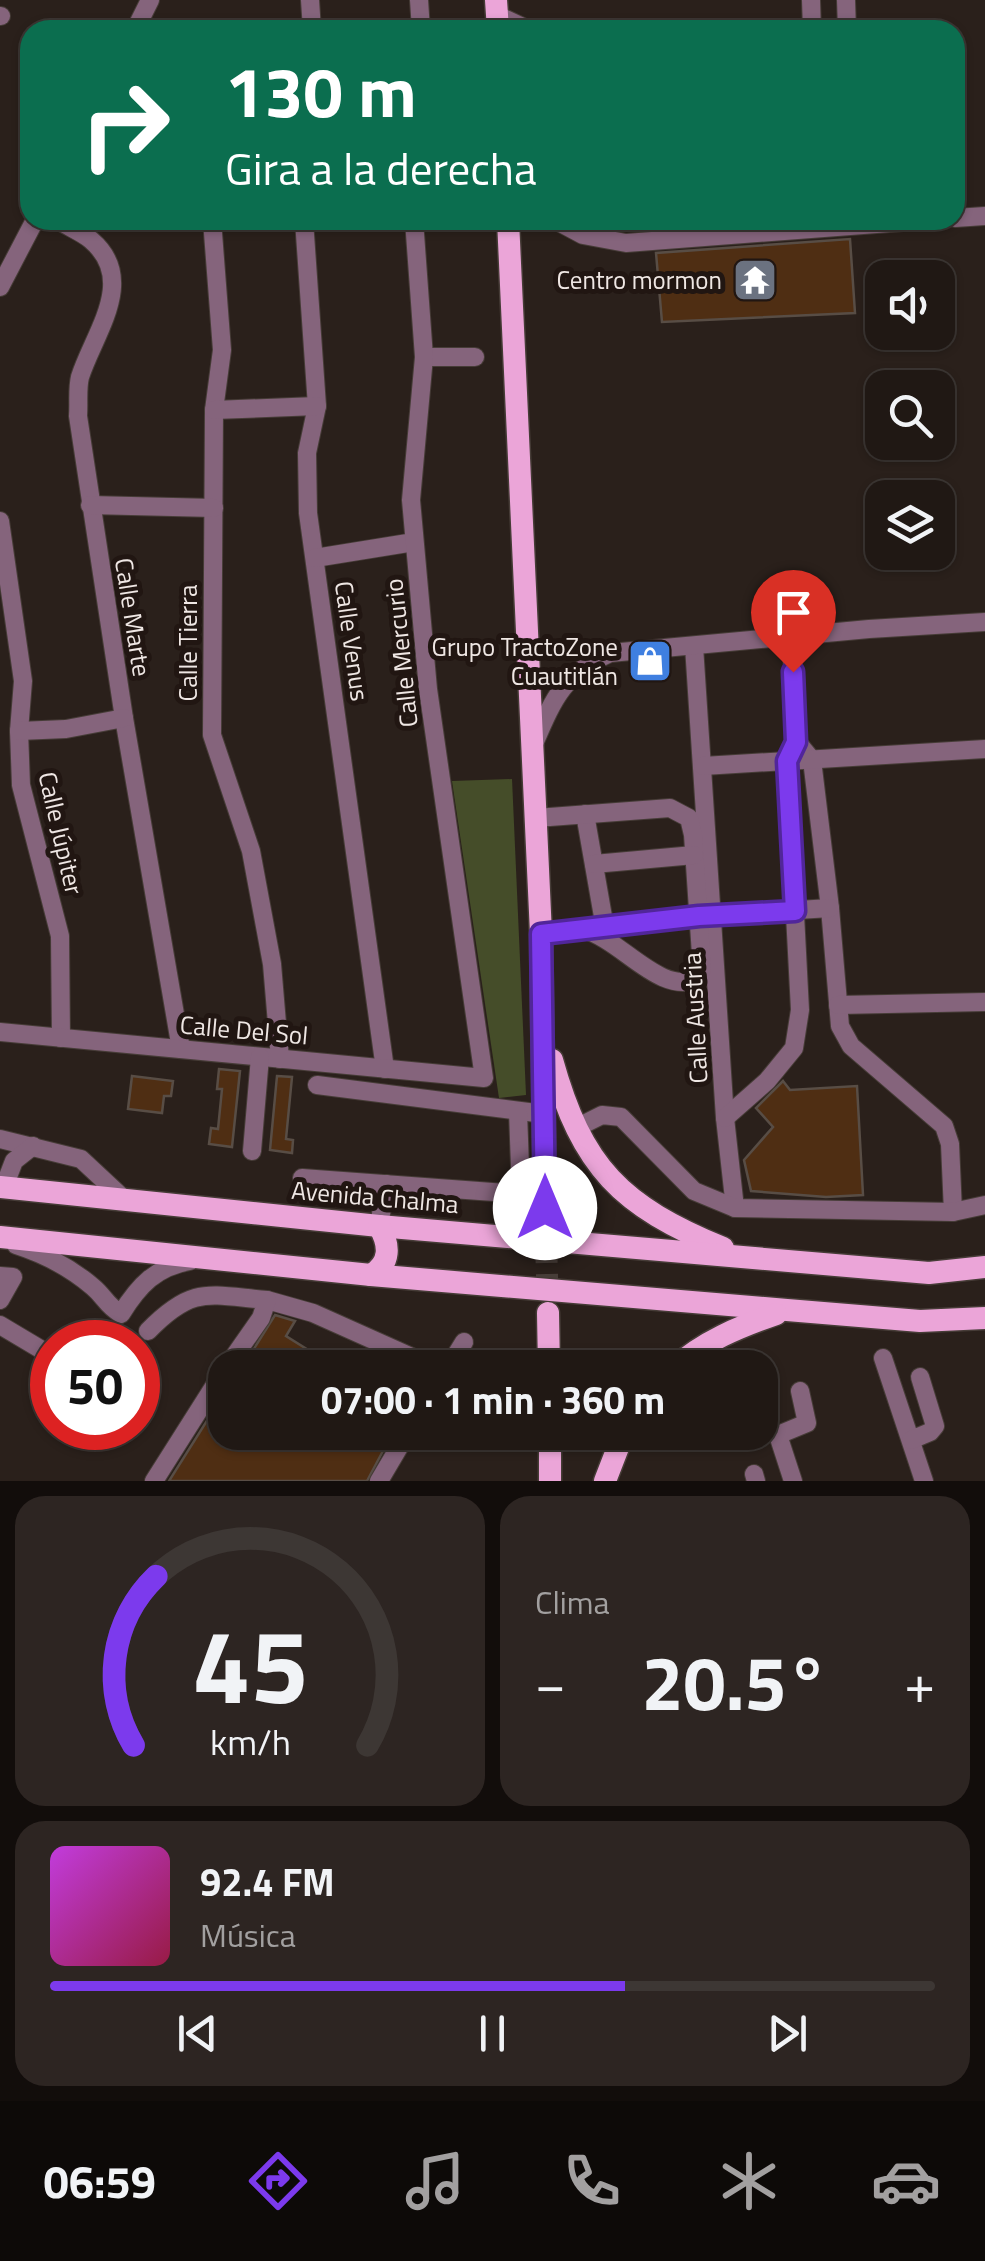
<!DOCTYPE html>
<html lang="es">
<head>
<meta charset="utf-8">
<style>
	body { margin:0; font-family:"Titillium Web",sans-serif; background:#2d2522; color:#f1f3f6; height:100vh; display:flex; flex-direction:column; font-size:38px; white-space:nowrap }
	* { box-sizing:border-box; margin:0 }
	p { font-size:32px; color:#a2a0a0 }
	.icon { flex:none; width:55px; height:55px; fill:none; stroke:currentColor; stroke-width:2; stroke-linecap:round; stroke-linejoin:round }
	.map { position:relative; height:1481px; overflow:hidden }
	.details { display:flex; flex-direction:column; gap:15px; padding:15px; background:#120d0b; flex:1 }
	.details>* { flex:none }
	.banner { position:absolute; left:20px; top:20px; width:945px; height:210px; border-radius:30px; box-shadow:0 2px 8px #0004,0 0 0 2px #3d3734; background:#0b6e4f; color:#fff; overflow:hidden }
	.tools { position:absolute; left:865px; top:260px; display:grid; gap:20px }
	.tools a { display:grid; place-items:center; width:90px; height:90px; border-radius:20px; background:#201814; box-shadow:0 2px 8px #0004,0 0 0 2px #3d3734; font-size:50px }
	.speed { position:absolute; left:30px; top:1320px; display:flex; gap:20px; font-size:50px; font-weight:700; text-align:center }
	.speed>* { display:grid; place-content:center; width:130px; height:130px; border-radius:50%; background:#201814; box-shadow:0 2px 8px #0004,0 0 0 2px #3d3734; line-height:1 }
	.speed .limit { border:15px solid #d22; background:#fff; color:#111 }
	.pin { position:absolute; display:grid; place-items:center; width:85px; height:85px; color:#fff; margin:-102px -42px; border-radius:50% 50% 50% 0; rotate:-45deg; box-shadow:0 0 10px #0007 }
	.pin .icon { rotate:45deg }
	.me { position:absolute; width:110px; margin:-55px; rotate:0deg; stroke-linejoin:round; filter:drop-shadow(0 0 8px #0008) }
	.turn { display:flex; align-items:center; gap:35px; height:210px; padding:0 40px; font-size:45px }
	.turn .icon { width:130px; height:130px; stroke-width:2.5 }
	.turn b { display:block; font-size:70px; line-height:85px }
	.big { font-size:75px; font-weight:700; line-height:1.1 }
	.details .card { flex:1; display:flex; flex-direction:column; justify-content:center; gap:15px; min-width:0; padding:0 35px; border-radius:30px; background:#2d2522 }
	.details .dial { align-items:center; gap:0 }
	.dial svg { height:260px; overflow:visible; fill:none; stroke:#3d3734; stroke-width:7; stroke-linecap:round; text-anchor:middle }
	.dial text { fill:#f1f3f6; stroke:none }
	.song { display:flex; align-items:center; gap:30px }
	.cover { width:120px; height:120px; border-radius:15px; background:linear-gradient(135deg,hsl(290 70% 55%),hsl(340 70% 35%)) }
	.played { height:10px; border-radius:5px; background:linear-gradient(90deg,#7c3aed 65%,#3d3734 65%) }
	.keys { display:flex; justify-content:space-around; direction:ltr }
	.heat { display:flex; justify-content:space-between; align-items:center; font-size:55px; direction:ltr }
	.details .tiles { flex:1; display:grid; gap:15px; grid-template-columns:1fr 1fr }
	.card:last-child { grid-column:span 2 }
	.trip { position:absolute; left:208px; top:1350px; width:570px; height:100px; border-radius:30px; background:#201814; box-shadow:0 2px 8px #0004,0 0 0 2px #3d3734; font-weight:700; line-height:100px; text-align:center }
	.menu { display:flex; height:160px; justify-content:space-around; align-items:center; background:#0d0a08; color:#a2a0a0 }
	.menu .icon { width:70px; height:70px }
	.menu .on { color:#7c3aed }
	.menu b { font-size:45px; color:#f1f3f6 }
	.map>svg:first-child { display:block }
	.green { fill:#454d29 }
	.building { fill:#4f2e13; stroke:#584d45; stroke-width:2.5 }
	.lines { fill:none; stroke-linecap:round; stroke-linejoin:round }
	.major-tunnel { stroke:#483e39; stroke-width:22; stroke-dasharray:22 11; stroke-linecap:butt }
	.minor-casing { stroke:#463c37; stroke-width:20 }
	.major-casing { stroke:#463c37; stroke-width:25 }
	.minor { stroke:#85647c; stroke-width:18 }
	.major { stroke:#eba5d8; stroke-width:22 }
	.route-casing { stroke:#51269a; stroke-width:25 }
	.route { stroke:#7c3aed; stroke-width:18 }
	.labels { text-anchor:middle; stroke-width:10; stroke-linejoin:round; paint-order:stroke }
	.poi-label { font-size:25px; fill:#efe7e4; stroke:#211612; text-anchor:end }
	.street-label { font-size:25px; fill:#efe7e4; stroke:#211612 }
</style>
</head>
<body>
<div class="map">
<svg width="985" height="1481" viewBox="0 0 985 1481">
	<rect width="100%" height="100%" fill="#2a201b"/>
	<path class="green" d="M 512,779 L 526,1095 L 499,1098 L 452,781 Z"/>
	<g class="building">
		<path d="M 850,239 L 855,313 L 662,322 L 656,253 Z"/>
		<path d="M 219,1069 L 240,1071 L 232,1147 L 209,1144 L 211,1128 L 218,1129 L 222,1089 L 217,1089 Z"/>
		<path d="M 132,1076 L 173,1081 L 171,1096 L 164,1096 L 162,1113 L 128,1109 Z"/>
		<path d="M 277,1076 L 292,1077 L 286,1139 L 293,1140 L 292,1153 L 270,1150 Z"/>
		<path d="M 783,1081 L 790,1090 L 857,1086 L 863,1195 L 826,1197 L 751,1191 L 744,1160 L 773,1127 L 756,1108 Z"/>
		<path d="M 275,1315 L 295,1321 L 286,1336 L 337,1368 L 242,1368 Z"/>
		<path d="M 225,1392 L 225,1432 L 393,1432 L 367,1481 L 169,1481 Z"/>
	</g>
	<g class="lines">
		<path class="major-tunnel" d="M 545,1208 L 548,1309"/>
		<defs>
			<g id="minor">
				<path d="M 310,0 L 312,30"/>
				<path d="M 419,0 L 421,30"/>
				<path d="M 811,0 L 812,30"/>
				<path d="M 846,0 L 847,30"/>
				<path d="M 497,15 L 529,30"/>
				<path d="M 0,16 L 1,16"/>
				<path d="M 135,30 L 150,0"/>
				<path d="M 955,218 L 985,216"/>
				<path d="M 58,220 C 68,227 82,232 91,240 C 138,280 94,333 80,377 C 77,389 79,403 78,416 L 124,718 L 181,1049"/>
				<path d="M 212,220 L 222,350 L 214,410 L 212,735 L 251,851 L 272,964 L 280,1059"/>
				<path d="M 304,220 L 317,406 L 307,453 L 308,513 L 385,1069"/>
				<path d="M 555,220 L 583,235 L 626,243 L 929,220"/>
				<path d="M 0,287 L 35,220"/>
				<path d="M 424,357 L 475,357"/>
				<path d="M 214,410 L 317,406"/>
				<path d="M 90,505 L 214,508"/>
				<path d="M 0,521 L 23,681 L 19,731 L 21,785 L 60,936 L 61,1038"/>
				<path d="M 315,558 L 414,542"/>
				<path d="M 694,646 L 725,1118 L 735,1208"/>
				<path d="M 19,731 L 66,729 L 124,718"/>
				<path d="M 797,742 L 812,760 L 830,908 L 840,1026 L 851,1046 L 944,1126 L 950,1144 L 953,1212"/>
				<path d="M 533,746 C 553,700 562,675 610,653 L 869,629 L 985,622"/>
				<path d="M 703,766 L 985,749"/>
				<path d="M 585,814 L 605,928"/>
				<path d="M 536,818 L 670,808 L 689,818 L 693,835 L 702,970 L 699,978 C 662,997 623,942 588,931 C 575,927 555,933 541,934"/>
				<path d="M 594,864 L 694,855"/>
				<path d="M 586,930 L 699,916 L 830,908"/>
				<path d="M 838,1005 L 985,1002"/>
				<path d="M 0,1032 L 484,1078 L 428,689 L 411,500 L 424,357 L 414,220"/>
				<path d="M 317,1085 L 544,1114"/>
				<path d="M 518,1112 L 521,1194 L 530,1195"/>
				<path d="M 725,1118 L 767,1081 L 794,1048 L 800,1010 L 787,761 L 797,742 L 791,636"/>
				<path d="M 576,1128 L 602,1115 L 621,1117 L 694,1191 L 735,1208 L 953,1212 L 985,1205"/>
				<path d="M 0,1139 L 81,1159 L 125,1200"/>
				<path d="M 252,1151 L 260,1057"/>
				<path d="M 302,1178 L 521,1194"/>
				<path d="M 4,1187 L 14,1161 L 33,1146"/>
				<path d="M 379,1226 L 386,1184"/>
				<path d="M 16,1245 C 44,1254 71,1268 93,1287 C 105,1297 106,1305 121,1314 C 139,1285 156,1267 190,1261"/>
				<path d="M 0,1276 L 13,1277 L 0,1300"/>
				<path d="M 267,1300 L 313,1313 L 436,1368"/>
				<path d="M 0,1325 L 52,1356"/>
				<path d="M 148,1331 C 193,1285 208,1295 267,1300 L 261,1318 L 226,1368"/>
				<path d="M 883,1358 L 924,1481"/>
				<path d="M 448,1368 L 464,1342"/>
				<path d="M 911,1440 L 930,1432 L 935,1426 L 920,1377"/>
				<path d="M 754,1474 L 756,1481"/>
				<path d="M 154,1481 L 225,1369"/>
				<path d="M 379,1481 L 408,1432"/>
				<path d="M 793,1481 L 778,1435 L 807,1423 L 800,1391"/>
			</g>
			<g id="major">
				<path d="M 496,0 L 498,30"/>
				<path d="M 508,220 L 541,934 L 545,1208"/>
				<path d="M 552,1060 C 582,1168 621,1206 723,1248"/>
				<path d="M 0,1187 L 379,1226 L 929,1273 L 985,1267"/>
				<path d="M 0,1237 L 371,1275 L 787,1310 L 920,1321 L 985,1318"/>
				<path d="M 371,1275 C 391,1263 390,1245 379,1226"/>
				<path d="M 548,1313 L 549,1368"/>
				<path d="M 674,1368 C 704,1341 739,1327 776,1314"/>
				<path d="M 550,1432 L 550,1481"/>
				<path d="M 605,1481 L 624,1432"/>
			</g>
		</defs>
		<use href="#minor" class="minor-casing"/>
		<use href="#major" class="major-casing"/>
		<use href="#minor" class="minor"/>
		<use href="#major" class="major"/>
	</g>
	<g class="lines">
		<defs>
			<path id="route" d="M 545,1208 L 541,934 L 699,916 L 795,911 L 787,761 L 796,742 L 793,672"/>
		</defs>
		<use href="#route" class="route-casing"/>
		<use href="#route" class="route"/>
	</g>
	<defs>
		<symbol id="temple-square" viewBox="-11 -11 22 22"><rect x="-9" y="-9" width="18" height="18" rx="4" fill="#6b7280" stroke="#211612"/><path d="M0-6L5-2H3V0L6.5 2.5H4V6H1.5V3h-3V6H-4V2.5H-6.5L-3 0V-2H-5Z" fill="#fff"/></symbol>
		<symbol id="shop-square" viewBox="-11 -11 22 22"><rect x="-9" y="-9" width="18" height="18" rx="4" fill="#3f7fe0" stroke="#211612"/><path d="M-5-2.5h2.3a2.7 3.5 0 0 1 5.4 0H5L5.5 6h-11ZM-1.5-2.5h3a1.5 2.3 0 0 0-3 0Z" fill="#fff"/></symbol>
	</defs>
	<g fill-rule="evenodd">
		<use href="#temple-square" x="730" y="255" width="50" height="50"/>
		<use href="#shop-square" x="625" y="636" width="50" height="50"/>
	</g>
	<g class="labels">
		<g class="poi-label">
			<text x="722" y="289">Centro mormon</text>
			<text x="618" y="656">Grupo TractoZone<tspan x="618" dy="29">Cuautitlán</tspan></text>
		</g>
		<g class="street-label">
			<text transform="translate(133 617) rotate(81)" y="9">Calle Marte</text>
			<text transform="translate(352 641) rotate(82)" y="9">Calle Venus</text>
			<text transform="translate(188 643) rotate(-90)" y="9">Calle Tierra</text>
			<text transform="translate(401 653) rotate(-96)" y="9">Calle Mercurio</text>
			<text transform="translate(61 833) rotate(77)" y="9">Calle Júpiter</text>
			<text transform="translate(695 1018) rotate(-93)" y="9">Calle Austria</text>
			<text transform="translate(244 1030) rotate(5)" y="9">Calle Del Sol</text>
			<text transform="translate(375 1197) rotate(5)" y="9">Avenida Chalma</text>
		</g>
	</g>
</svg>
<div class="tools">
<a><svg class="icon" aria-label="sound" viewBox="0 0 24 24"><path d="M4 9h4l5-4v14l-5-4H4zM17 9q2 3 0 6"/></svg></a>
<a><svg class="icon" aria-label="search" viewBox="0 0 24 24"><circle cx="10" cy="10" r="6"/><path d="M15 15l6 6"/></svg></a>
<a><svg class="icon" aria-label="layers" viewBox="0 0 24 24"><path d="M12 4l9 5-9 5-9-5zM3 14l9 5 9-5"/></svg></a>
</div>
<div class="speed"><div class="limit">50</div></div>
<div class="pin" style="left:793px;top:672px;background:#d93025"><svg class="icon" aria-label="arrive" viewBox="0 0 24 24"><path d="M6 21V4h12l-3 4 3 4H6"/></svg></div>
<svg class="me" style="left:545px;top:1208px" viewBox="-20 -20 40 40"><circle r="19" fill="#fff"/><path d="M0-13L10 11 0 6-10 11z" fill="#7c3aed"/></svg>
<div class="trip">07:00 · 1 min · 360 m</div>
<div class="banner">
<div class="turn"><svg class="icon" aria-label="right" viewBox="0 0 24 24"><path d="M7 20v-9h11M14 6l5 5-5 5"/></svg><div><b>130 m</b>Gira a la derecha</div></div>
</div>
</div>
<section class="details">
<div class="tiles">
<div class="card dial"><svg viewBox="0 0 100 80">
<path d="M14 69A42 42 0 1 1 86 69"/>
<path d="M14 69A42 42 0 0 1 21 17" stroke="#7c3aed"/>
<text x="50" y="56" font-size="32" font-weight="700">45</text>
<text x="50" y="72" font-size="11">km/h</text>
</svg></div>
<div class="card"><p>Clima</p>
<div class="heat"><a>−</a><b class="big">20.5°</b><a>+</a></div>
</div>
<div class="card">
<div class="song"><i class="cover"></i><div><b>92.4 FM</b><p>Música</p></div></div>
<div class="played"></div>
<div class="keys"><svg class="icon" aria-label="previous" viewBox="0 0 24 24"><path d="M18 5L8 12l10 7zM5 5v14"/></svg><svg class="icon" aria-label="pause" viewBox="0 0 24 24"><path d="M8 5v14M16 5v14"/></svg><svg class="icon" aria-label="next" viewBox="0 0 24 24"><path d="M6 5l10 7-10 7zM19 5v14"/></svg></div>
</div>
</div>
</section>
<nav class="menu">
<b>06:59</b>
<svg class="icon on" aria-label="directions" viewBox="0 0 24 24"><path d="M12 3l9 9-9 9-9-9zM9 14v-3h6M13 9l2 2-2 2"/></svg>
<svg class="icon" aria-label="music" viewBox="0 0 24 24"><path d="M9 18V5l10-2v13"/><circle cx="6" cy="18" r="3"/><circle cx="16" cy="16" r="3"/></svg>
<svg class="icon" aria-label="phone" viewBox="0 0 24 24"><path d="M5 4h4l2 5-3 2q2 4 5 5l2-3 5 2v4C11 20 4 13 5 4z"/></svg>
<svg class="icon" aria-label="climate" viewBox="0 0 24 24"><path d="M12 3v18M4 7l16 10M4 17L20 7"/></svg>
<svg class="icon" aria-label="car" viewBox="0 0 24 24"><path d="M5 17H2v-5l4-1 3-4h7l3 4 3 1v5h-3M9 17h6M6 11h13"/><circle cx="7" cy="17" r="2"/><circle cx="17" cy="17" r="2"/></svg>
</nav>
</body>
</html>
